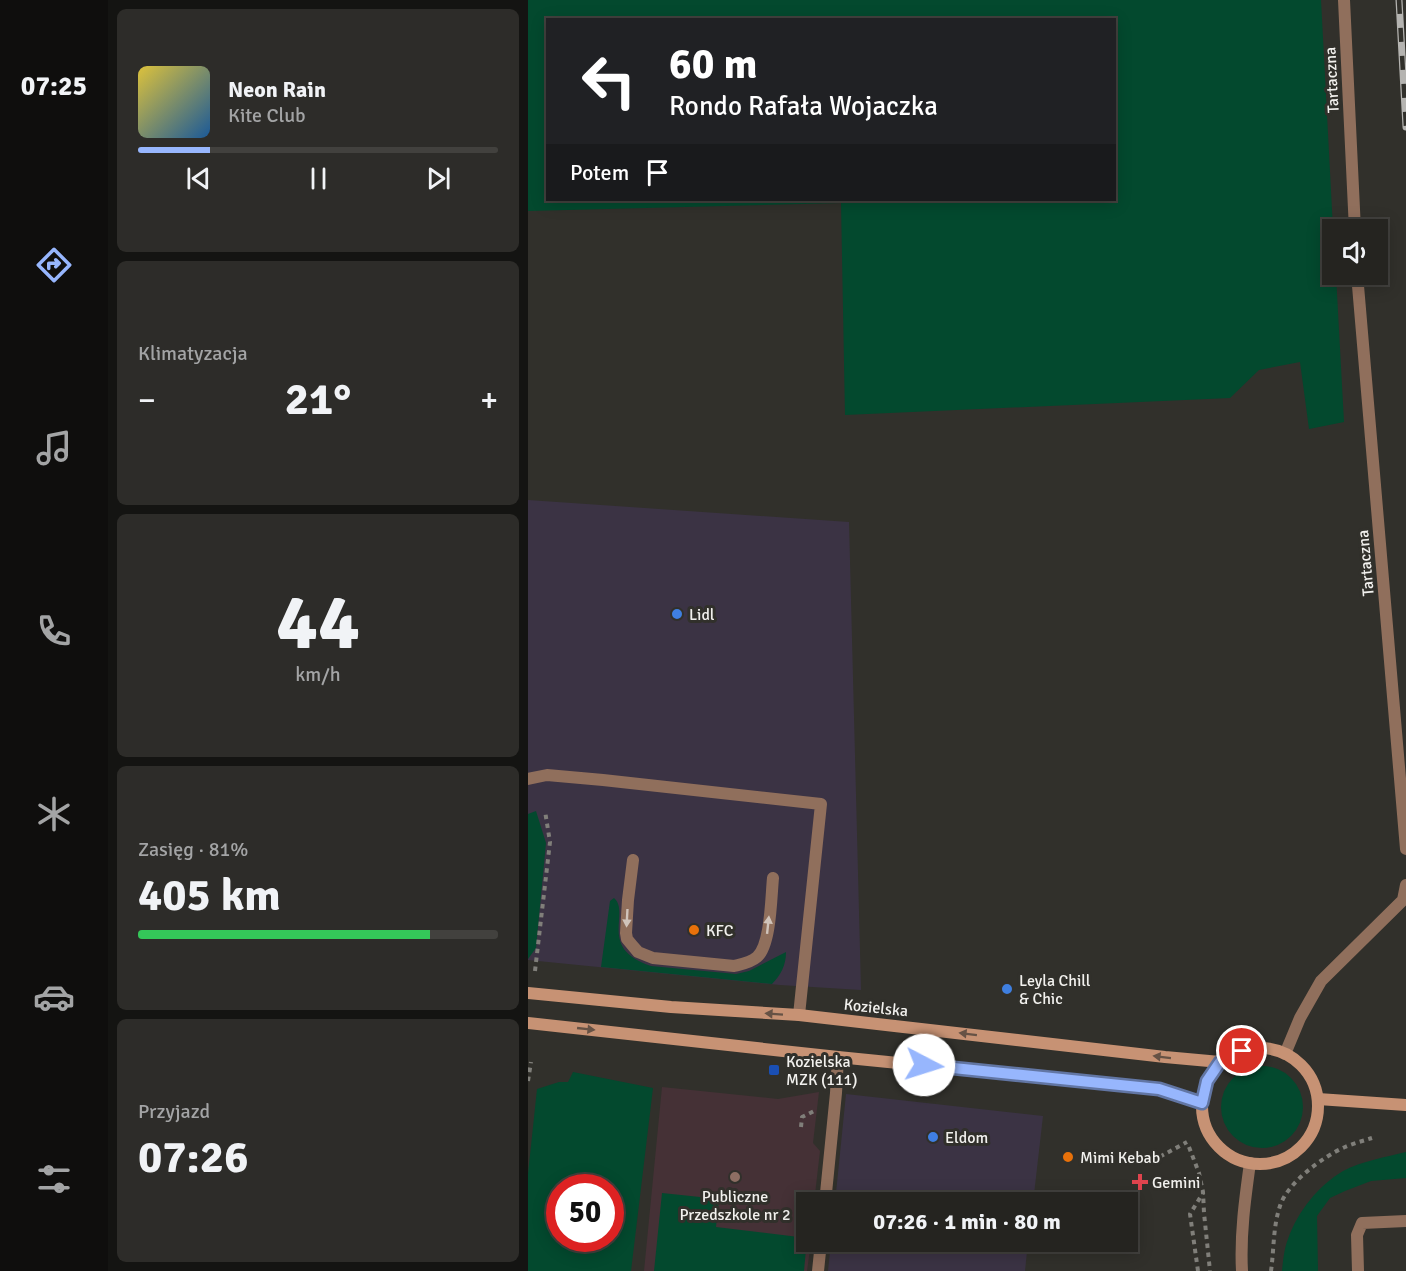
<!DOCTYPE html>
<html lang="pl">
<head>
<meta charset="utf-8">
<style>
	body { margin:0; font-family:Signika,sans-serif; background:#2d2c29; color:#f1f3f6; height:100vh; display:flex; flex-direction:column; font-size:22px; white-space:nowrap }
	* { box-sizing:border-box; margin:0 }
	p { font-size:20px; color:#a3a4a5 }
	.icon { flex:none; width:33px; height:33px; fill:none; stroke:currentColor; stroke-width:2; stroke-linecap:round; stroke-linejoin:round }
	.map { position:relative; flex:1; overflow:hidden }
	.sheet { display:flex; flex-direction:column; gap:9px; padding:9px; background:#141412; width:420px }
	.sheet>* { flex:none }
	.hud { position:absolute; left:18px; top:18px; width:570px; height:183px; border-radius:0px; box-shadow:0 3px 15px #0003,0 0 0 2px #42413e; background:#202124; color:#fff; overflow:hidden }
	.controls { position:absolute; left:794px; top:219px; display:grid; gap:12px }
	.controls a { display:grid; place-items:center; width:66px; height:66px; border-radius:0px; background:#252420; box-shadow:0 3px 15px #0003,0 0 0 2px #42413e; font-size:30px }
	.speed { position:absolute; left:18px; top:1174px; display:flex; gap:12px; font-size:30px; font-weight:700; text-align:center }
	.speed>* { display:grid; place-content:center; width:78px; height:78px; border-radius:50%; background:#252420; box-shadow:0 3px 15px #0003,0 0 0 2px #42413e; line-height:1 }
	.speed .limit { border:9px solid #d22; background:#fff; color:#111 }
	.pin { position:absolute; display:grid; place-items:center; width:51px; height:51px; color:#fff; margin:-26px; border:3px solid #fff; border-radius:50%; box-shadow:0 2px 6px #0007 }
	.me { position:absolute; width:66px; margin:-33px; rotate:95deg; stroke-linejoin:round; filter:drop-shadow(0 0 4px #0008) }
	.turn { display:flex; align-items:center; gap:21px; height:126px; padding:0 24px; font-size:27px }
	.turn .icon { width:78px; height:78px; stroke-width:2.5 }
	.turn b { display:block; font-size:42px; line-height:51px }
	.then { display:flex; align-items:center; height:57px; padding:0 24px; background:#0003; gap:12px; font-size:22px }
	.big { font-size:45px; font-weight:700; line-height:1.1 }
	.sheet .card { flex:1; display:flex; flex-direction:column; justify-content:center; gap:9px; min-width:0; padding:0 21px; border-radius:9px; background:#2d2c29 }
	.sheet .dial { align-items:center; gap:0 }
	.dial b { font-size:78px; line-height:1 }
	.song { display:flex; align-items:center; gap:18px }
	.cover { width:72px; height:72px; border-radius:9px; background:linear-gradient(135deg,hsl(50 70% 55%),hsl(210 70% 35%)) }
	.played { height:6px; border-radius:3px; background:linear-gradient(90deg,#97b6fd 20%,#42413e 20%) }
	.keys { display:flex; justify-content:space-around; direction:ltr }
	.heat { display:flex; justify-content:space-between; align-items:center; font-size:33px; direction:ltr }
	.charge { height:9px; border-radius:4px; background:linear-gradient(90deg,#34c759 81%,#42413e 0) }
	.trip { position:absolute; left:268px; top:1192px; width:342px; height:60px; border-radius:0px; background:#252420; box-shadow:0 3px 15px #0003,0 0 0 2px #42413e; font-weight:700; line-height:60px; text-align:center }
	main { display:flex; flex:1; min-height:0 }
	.dock { display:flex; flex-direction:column; width:108px; justify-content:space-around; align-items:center; background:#0f0e0d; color:#a3a4a5 }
	.dock .icon { width:42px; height:42px }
	.dock .selected { color:#97b6fd }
	.dock b { font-size:27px; color:#f1f3f6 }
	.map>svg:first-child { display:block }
	.commercial { fill:#3b3344 }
	.education { fill:#453136 }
	.green { fill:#03492e; fill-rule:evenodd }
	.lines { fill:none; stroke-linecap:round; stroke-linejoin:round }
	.path { stroke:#807f7a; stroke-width:4; stroke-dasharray:4.5 4.5; stroke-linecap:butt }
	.service { stroke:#906f5c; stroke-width:12 }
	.minor { stroke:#906f5c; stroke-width:12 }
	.secondary { stroke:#c79274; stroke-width:12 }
	.rail-casing { stroke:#b5b4b1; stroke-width:7 }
	.rail { stroke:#31302b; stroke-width:4.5; stroke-dasharray:14; stroke-linecap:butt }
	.oneway { fill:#d0c4bb }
	.oneway2 { fill:#665245 }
	.route-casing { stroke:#6276a4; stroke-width:15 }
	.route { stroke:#97b6fd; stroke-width:10 }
	.shop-dot { fill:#3f7fe0; stroke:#31302b; stroke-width:2 }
	.food-dot { fill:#e8710a; stroke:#31302b; stroke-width:2 }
	.transit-dot { fill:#1a4fb4; stroke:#31302b; stroke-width:2 }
	.education-dot { fill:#8d6e63; stroke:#31302b; stroke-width:2 }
	.health-dot { fill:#e0444e; stroke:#31302b; stroke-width:2 }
	.labels { text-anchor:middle; stroke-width:6; stroke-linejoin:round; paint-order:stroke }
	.street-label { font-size:16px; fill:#f2f1ee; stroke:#31302b }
	.poi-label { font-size:16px; fill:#f2f1ee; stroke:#31302b; text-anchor:start }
</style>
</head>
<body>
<main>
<nav class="dock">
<b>07:25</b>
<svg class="icon selected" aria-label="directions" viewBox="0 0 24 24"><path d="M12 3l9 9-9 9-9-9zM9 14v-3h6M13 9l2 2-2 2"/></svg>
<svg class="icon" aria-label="music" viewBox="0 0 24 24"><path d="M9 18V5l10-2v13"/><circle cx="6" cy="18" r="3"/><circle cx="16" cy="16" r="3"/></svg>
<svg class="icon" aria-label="phone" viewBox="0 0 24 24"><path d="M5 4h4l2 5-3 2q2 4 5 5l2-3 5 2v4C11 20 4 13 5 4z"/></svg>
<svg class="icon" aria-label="climate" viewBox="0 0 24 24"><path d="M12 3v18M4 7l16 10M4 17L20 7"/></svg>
<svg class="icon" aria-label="car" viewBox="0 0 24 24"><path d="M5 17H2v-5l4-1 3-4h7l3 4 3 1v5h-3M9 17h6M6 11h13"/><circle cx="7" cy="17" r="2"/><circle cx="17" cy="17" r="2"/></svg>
<svg class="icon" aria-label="filters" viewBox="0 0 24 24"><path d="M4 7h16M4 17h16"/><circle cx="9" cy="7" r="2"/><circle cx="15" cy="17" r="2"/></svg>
</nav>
<section class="sheet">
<div class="card">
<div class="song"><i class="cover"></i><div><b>Neon Rain</b><p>Kite Club</p></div></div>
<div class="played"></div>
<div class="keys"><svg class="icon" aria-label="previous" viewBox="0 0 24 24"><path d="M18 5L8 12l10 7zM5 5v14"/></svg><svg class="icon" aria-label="pause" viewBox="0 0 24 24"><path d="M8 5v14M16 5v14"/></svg><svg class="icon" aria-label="next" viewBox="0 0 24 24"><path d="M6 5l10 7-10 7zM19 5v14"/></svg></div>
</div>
<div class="card"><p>Klimatyzacja</p>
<div class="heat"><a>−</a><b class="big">21°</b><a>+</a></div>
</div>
<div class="card dial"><b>44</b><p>km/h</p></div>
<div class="card"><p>Zasięg · 81%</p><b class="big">405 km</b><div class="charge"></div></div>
<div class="card"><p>Przyjazd</p><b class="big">07:26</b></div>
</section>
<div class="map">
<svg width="878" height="1271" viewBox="0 0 878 1271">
	<rect width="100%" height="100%" fill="#31302b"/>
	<g class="commercial">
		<path d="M 0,500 L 321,522 L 333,990 L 252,985 L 0,960 Z"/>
		<path d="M 318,1094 L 515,1116 L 505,1203 L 307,1203 Z"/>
		<path d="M 303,1242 L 500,1242 L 497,1271 L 300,1271 Z"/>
	</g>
	<path class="education" d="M 134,1087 L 250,1099 L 291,1092 L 285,1143 L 292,1151 L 286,1203 L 279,1203 L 279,1242 L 283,1242 L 279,1271 L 116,1271 Z"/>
	<g class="green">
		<path d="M 0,0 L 793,0 L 805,229 L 804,230 L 804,274 L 808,275 L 816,422 L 781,429 L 772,362 L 731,370 L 702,398 L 317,415 L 313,203 L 0,211 ZM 20,20 L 586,20 L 586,200 L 20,200 Z"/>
		<path d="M 8,811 L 18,843 L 8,948 L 0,959 L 0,814 Z"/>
		<path d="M 86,898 C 103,913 69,948 123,966 L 208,974 L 221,971 L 258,952 C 258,965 253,975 244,984 L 73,967 L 82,901 Z"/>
		<circle cx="734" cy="1107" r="41"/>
		<path d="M 45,1072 L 125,1088 L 103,1271 L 0,1271 L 0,1174 L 9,1089 L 31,1082 L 40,1082 ZM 32,1188 L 82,1188 L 82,1239 L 32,1239 Z"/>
		<path d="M 878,1152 L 878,1178 L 843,1181 L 817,1191 L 802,1198 L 789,1216 L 790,1271 L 754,1271 C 755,1261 756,1249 760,1239 C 770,1211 790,1186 815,1171 C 834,1161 858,1157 878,1152 Z"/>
		<path d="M 134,1193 L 191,1199 L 188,1227 L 279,1238 L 276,1271 L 126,1271 Z"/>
	</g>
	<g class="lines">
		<g class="path">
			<path d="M 7,971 L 22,842 L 17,811"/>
			<path d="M 0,1081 L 3,1062"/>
			<path d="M 273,1127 L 274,1117 L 286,1111"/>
			<path d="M 661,1147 L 671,1173 L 675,1192 L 676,1213 L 682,1271"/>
			<path d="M 624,1161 L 659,1142"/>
			<path d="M 670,1271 L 662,1214 L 675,1193"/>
			<path d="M 743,1271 C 746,1250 745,1226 752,1206 C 759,1183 796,1156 817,1147 C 826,1143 835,1141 844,1138"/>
		</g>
		<g class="service">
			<path d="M 0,779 L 19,775 L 75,780 L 293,804 L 271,1015"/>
			<path d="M 105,860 L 100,900 L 98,933 L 99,939 L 104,945 L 110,952 L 125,958 L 206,966 C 214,964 222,963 229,957 C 243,945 243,897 245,878"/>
			<path d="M 297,1203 L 308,1093 L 310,1057"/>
			<path d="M 290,1271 L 293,1242"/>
			<path d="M 830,1271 L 829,1235 L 834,1223 L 878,1221"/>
		</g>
		<g class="minor">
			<path d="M 816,0 L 827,230"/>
			<path d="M 829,274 L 878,849"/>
			<path d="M 757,1054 L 772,1018 L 793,981 L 875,900 L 878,885"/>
			<path d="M 714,1271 C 712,1235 717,1199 722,1163"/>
		</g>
		<g class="secondary">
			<path d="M 0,993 L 143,1007 L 271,1015 L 637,1057 L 692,1062"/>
			<path d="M 0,1023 L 310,1057 L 631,1089 L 674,1103"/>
			<circle cx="732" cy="1106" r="58"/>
			<path d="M 790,1099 L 878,1105"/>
		</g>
		<defs>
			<path id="rail" d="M 871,0 L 878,127"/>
		</defs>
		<use href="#rail" class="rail-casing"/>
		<use href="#rail" class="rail"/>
	</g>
	<defs><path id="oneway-solid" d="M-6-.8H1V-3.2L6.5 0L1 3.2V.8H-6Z" transform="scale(1.5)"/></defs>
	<g class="oneway">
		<use href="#oneway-solid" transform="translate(99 918) rotate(93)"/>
		<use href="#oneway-solid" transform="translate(240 925) rotate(-84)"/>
	</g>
	<g class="oneway2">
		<use href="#oneway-solid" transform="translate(246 1014) rotate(-176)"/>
		<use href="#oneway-solid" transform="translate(58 1029) rotate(6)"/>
		<use href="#oneway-solid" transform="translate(440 1034) rotate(-173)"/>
		<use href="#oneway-solid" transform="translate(634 1057) rotate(-173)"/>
	</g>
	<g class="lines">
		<defs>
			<path id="route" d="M 396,1065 L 631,1089 L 674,1103 L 679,1081 L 692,1062 L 714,1051"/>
		</defs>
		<use href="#route" class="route-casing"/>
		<use href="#route" class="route"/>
	</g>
	<g class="shop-dot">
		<circle cx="149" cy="614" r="6"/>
		<circle cx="479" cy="989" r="6"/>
		<circle cx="405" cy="1137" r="6"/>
	</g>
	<g class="food-dot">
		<circle cx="166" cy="930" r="6"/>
		<circle cx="540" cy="1157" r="6"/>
	</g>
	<rect class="transit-dot" x="240" y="1064" width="12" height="12" rx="3"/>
	<circle class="education-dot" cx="207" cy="1177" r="6"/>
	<path class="health-dot" d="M609 1173h6v6h6v6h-6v6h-6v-6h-6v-6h6z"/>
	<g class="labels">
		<g class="street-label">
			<text transform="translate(803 80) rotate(-93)" y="6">Tartaczna</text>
			<text transform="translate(837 563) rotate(-95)" y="6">Tartaczna</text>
			<text transform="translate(348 1007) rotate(6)" y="6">Kozielska</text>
		</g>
		<g class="poi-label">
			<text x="161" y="620">Lidl</text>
			<text x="178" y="936">KFC</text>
			<text x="491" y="986">Leyla Chill<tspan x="491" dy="18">&amp; Chic</tspan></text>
			<text x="258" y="1067">Kozielska<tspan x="258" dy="18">MZK (111)</tspan></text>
			<text x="417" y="1143">Eldom</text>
			<text x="552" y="1163">Mimi Kebab</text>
			<text x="624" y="1188">Gemini</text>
			<text x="207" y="1202" text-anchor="middle">Publiczne<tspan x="207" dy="18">Przedszkole nr 2</tspan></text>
		</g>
	</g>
</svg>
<div class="controls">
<a><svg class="icon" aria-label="sound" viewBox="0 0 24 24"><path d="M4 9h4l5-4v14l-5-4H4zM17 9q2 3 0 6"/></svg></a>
</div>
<div class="speed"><div class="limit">50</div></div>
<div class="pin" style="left:714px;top:1051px;background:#d93025"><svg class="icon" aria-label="arrive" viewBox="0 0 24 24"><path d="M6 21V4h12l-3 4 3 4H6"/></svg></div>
<svg class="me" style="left:396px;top:1065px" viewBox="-20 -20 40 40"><circle r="19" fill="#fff"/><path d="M0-13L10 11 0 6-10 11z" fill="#97b6fd"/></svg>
<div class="trip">07:26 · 1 min · 80 m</div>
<div class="hud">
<div class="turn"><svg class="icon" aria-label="left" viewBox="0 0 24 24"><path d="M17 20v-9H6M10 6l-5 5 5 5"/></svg><div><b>60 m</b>Rondo Rafała Wojaczka</div></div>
<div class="then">Potem<svg class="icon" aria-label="arrive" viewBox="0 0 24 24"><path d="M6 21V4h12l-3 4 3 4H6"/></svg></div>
</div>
</div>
</main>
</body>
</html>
